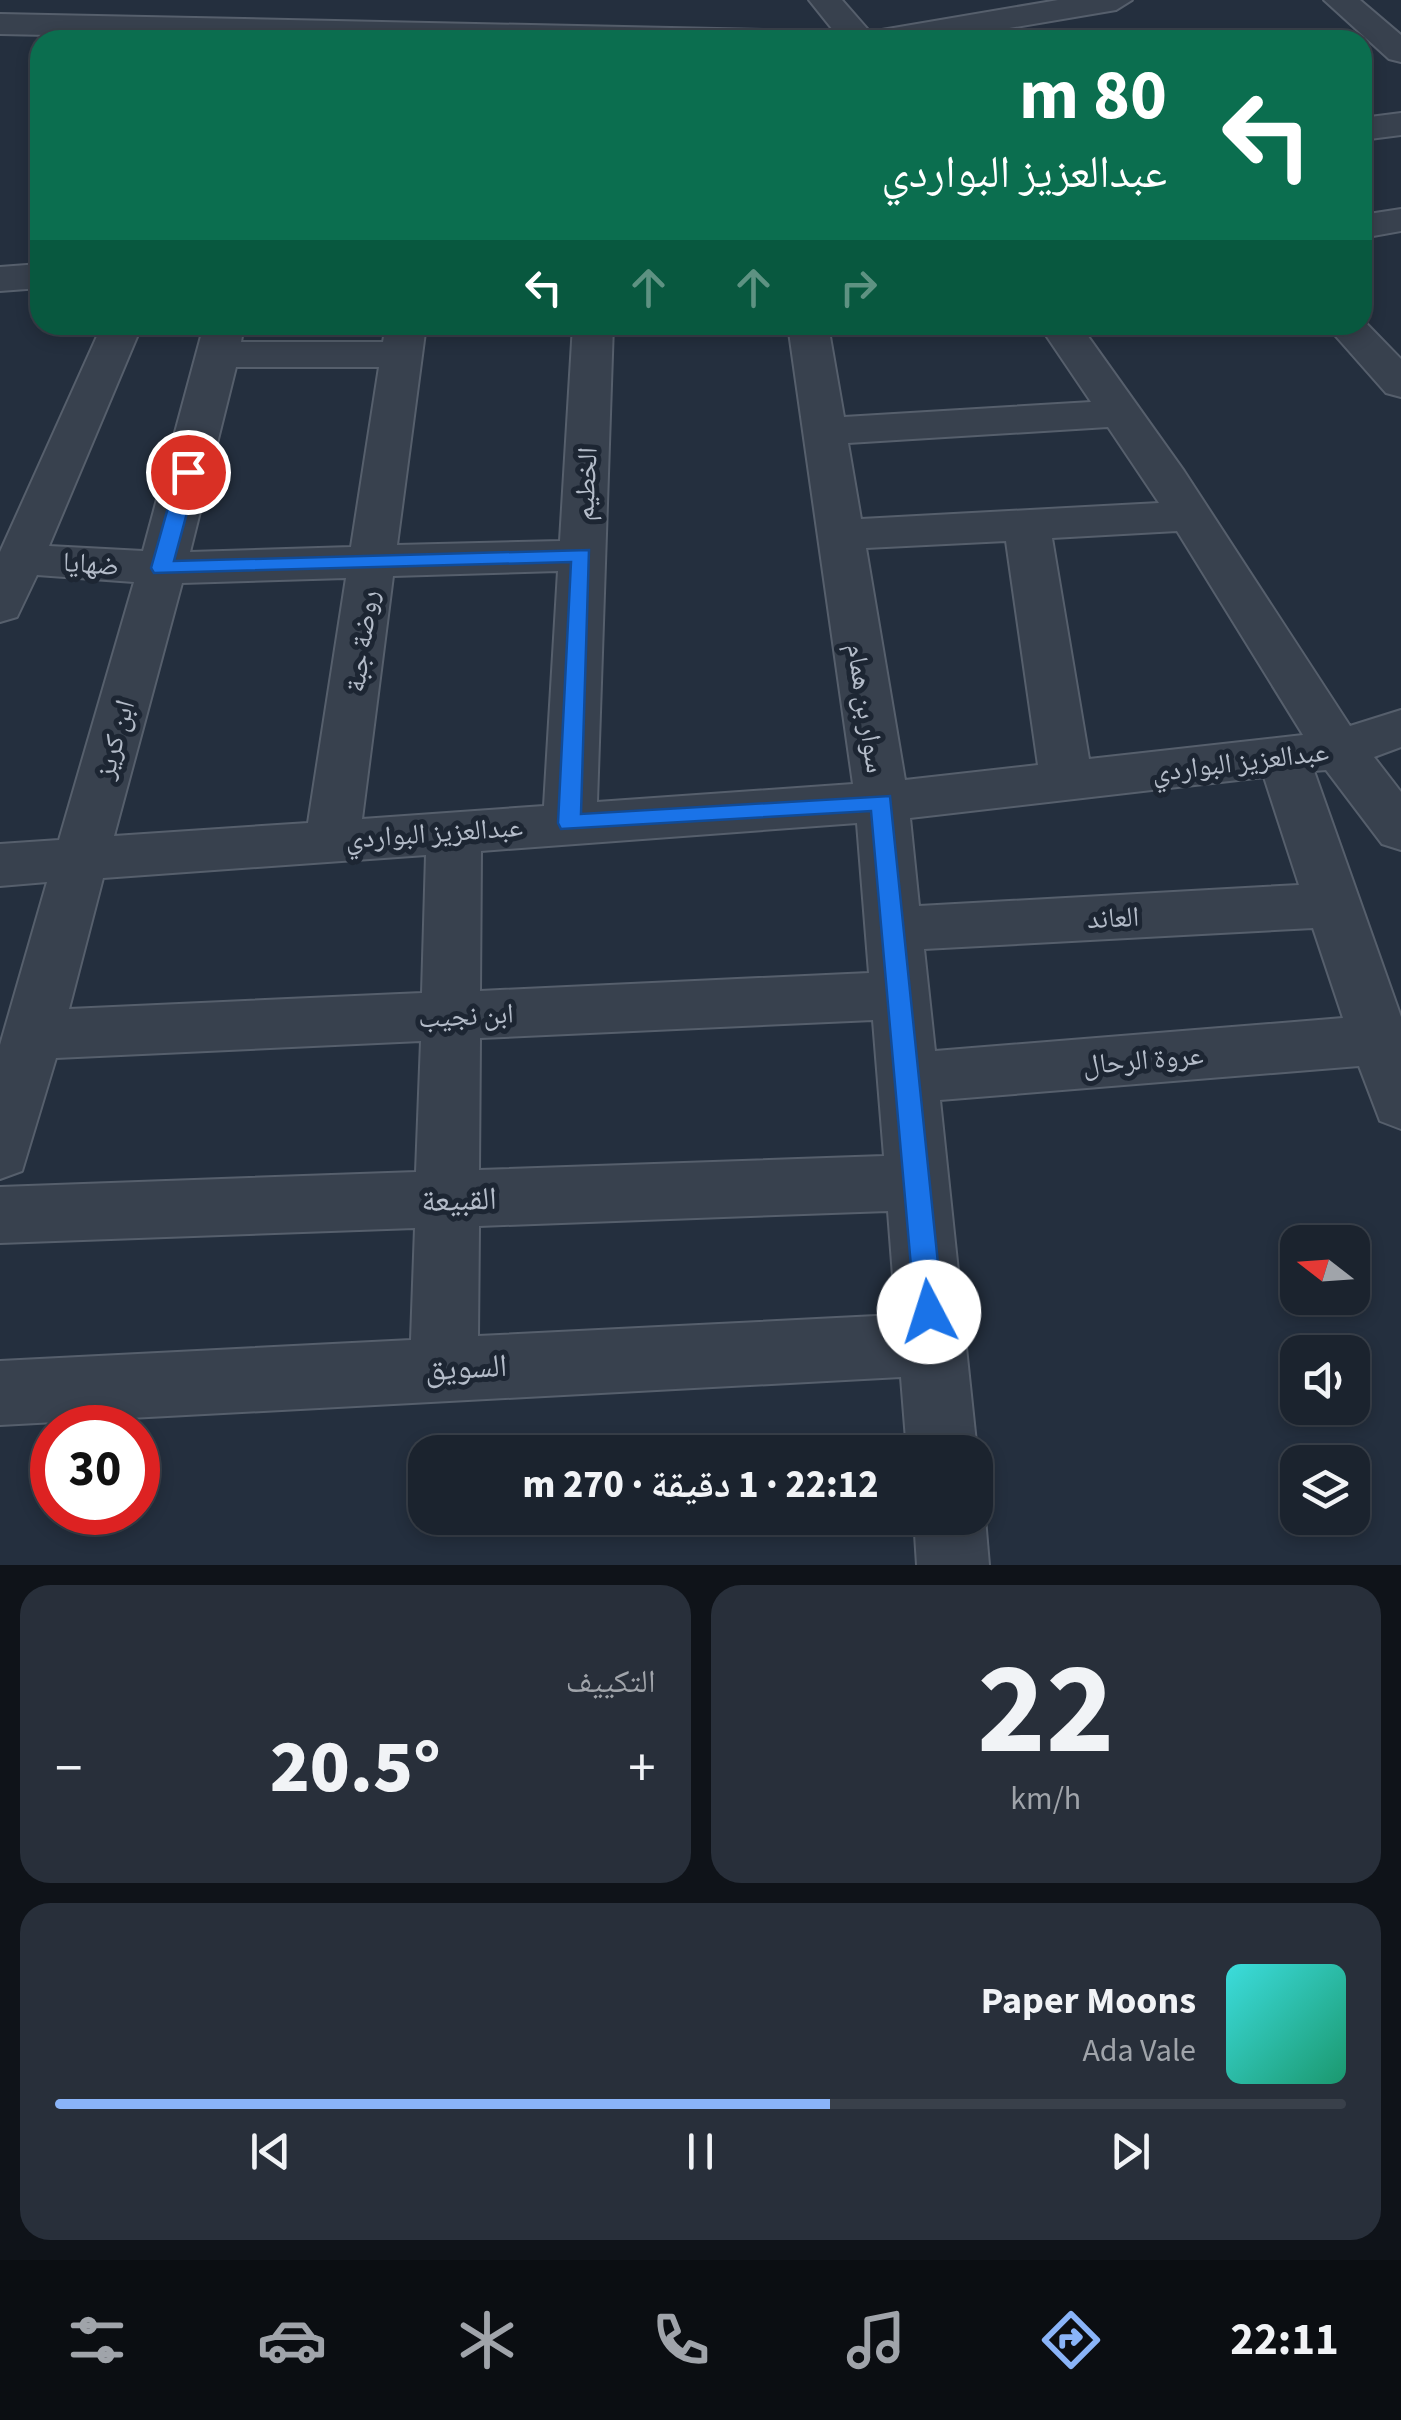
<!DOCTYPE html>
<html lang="ar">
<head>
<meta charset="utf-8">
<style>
	body { margin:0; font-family:"Source Sans 3","Noto Naskh Arabic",sans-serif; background:#282f3a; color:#f1f3f6; direction:rtl; height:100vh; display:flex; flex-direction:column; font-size:38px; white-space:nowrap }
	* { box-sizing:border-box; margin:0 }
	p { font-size:32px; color:#a0a4aa }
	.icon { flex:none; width:55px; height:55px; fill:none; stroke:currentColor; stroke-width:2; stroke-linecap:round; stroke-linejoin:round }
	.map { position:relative; height:1565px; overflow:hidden; direction:ltr }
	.side { display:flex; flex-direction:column; gap:20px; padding:20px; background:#0f1319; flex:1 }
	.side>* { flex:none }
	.guide { position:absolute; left:30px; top:30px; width:1342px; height:305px; border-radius:30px; box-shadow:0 5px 15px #0003,0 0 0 2px #39404a; direction:rtl; background:#0b6e4f; color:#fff; overflow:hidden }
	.needle { width:65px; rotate:287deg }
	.controls { position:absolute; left:1280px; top:1225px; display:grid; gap:20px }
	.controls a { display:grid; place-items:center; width:90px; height:90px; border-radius:20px; background:#1b232e; box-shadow:0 5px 15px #0003,0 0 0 2px #39404a; font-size:50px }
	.speed { position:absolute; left:30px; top:1405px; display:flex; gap:20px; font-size:50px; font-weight:700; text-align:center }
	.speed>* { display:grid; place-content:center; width:130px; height:130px; border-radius:50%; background:#1b232e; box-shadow:0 5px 15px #0003,0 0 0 2px #39404a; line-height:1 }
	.speed .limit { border:15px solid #d22; background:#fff; color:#111 }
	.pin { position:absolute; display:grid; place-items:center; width:85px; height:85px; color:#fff; margin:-42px; border:5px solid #fff; border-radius:50%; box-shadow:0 2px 10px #0007 }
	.me { position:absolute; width:110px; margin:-55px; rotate:355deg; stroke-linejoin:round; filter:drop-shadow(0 0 8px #0008) }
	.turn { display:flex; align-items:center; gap:35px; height:210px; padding:0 40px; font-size:45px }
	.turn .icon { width:130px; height:130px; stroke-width:2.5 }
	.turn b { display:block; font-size:70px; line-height:85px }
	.lanes { display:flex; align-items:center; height:95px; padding:0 40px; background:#0003; justify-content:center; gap:50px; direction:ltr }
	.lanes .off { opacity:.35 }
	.big { font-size:75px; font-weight:800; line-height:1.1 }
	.side .card { flex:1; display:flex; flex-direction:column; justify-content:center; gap:15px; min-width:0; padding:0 35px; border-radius:30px; background:#282f3a }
	.side .dial { align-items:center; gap:0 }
	.dial b { font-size:130px; line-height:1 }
	.song { display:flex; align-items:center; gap:30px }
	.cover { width:120px; height:120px; border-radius:15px; background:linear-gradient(135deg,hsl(180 70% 55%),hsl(160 70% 35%)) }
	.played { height:10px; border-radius:5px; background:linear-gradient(90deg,#8ab4f8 60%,#39404a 60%) }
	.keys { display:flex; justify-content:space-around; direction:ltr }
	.heat { display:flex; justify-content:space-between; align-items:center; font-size:55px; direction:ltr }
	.side .tiles { flex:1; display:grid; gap:20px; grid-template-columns:1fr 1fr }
	.card:last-child { grid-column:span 2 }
	.trip { position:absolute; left:408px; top:1435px; width:585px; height:100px; border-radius:30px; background:#1b232e; box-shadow:0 5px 15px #0003,0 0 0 2px #39404a; font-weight:800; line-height:100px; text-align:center; direction:rtl }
	.dock { display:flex; height:160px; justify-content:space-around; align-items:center; background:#0b0e12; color:#a0a4aa }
	.dock .icon { width:70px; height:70px }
	.dock .on { color:#8ab4f8 }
	.dock b { font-size:45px; color:#f1f3f6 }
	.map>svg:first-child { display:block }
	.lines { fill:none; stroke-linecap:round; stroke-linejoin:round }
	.minor-casing { stroke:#565f6c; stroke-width:4 }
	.minor { fill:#38414e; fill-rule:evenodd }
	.route { fill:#1a73e8; stroke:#114b97; stroke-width:2.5 }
	.labels { text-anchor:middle; stroke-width:10; stroke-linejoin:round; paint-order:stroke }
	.street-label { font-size:28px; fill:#b4bcc9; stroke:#1d2633 }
	.near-street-label { font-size:32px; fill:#b4bcc9; stroke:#1d2633 }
</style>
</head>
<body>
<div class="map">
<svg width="1401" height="1565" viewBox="0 0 1401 1565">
	<rect width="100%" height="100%" fill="#242f3e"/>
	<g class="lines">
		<defs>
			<g id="minor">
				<path d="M 809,0 L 842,0 L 870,32 L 1058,0 L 1132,0 L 1116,10 L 939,40 L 841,40 Z"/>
				<path d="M 1324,0 L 1360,0 L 1401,35 L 1401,62 L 1389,59 Z"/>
				<path d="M 0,14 L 767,30 L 779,33 L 784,40 L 290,40 L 0,34 Z"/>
				<path d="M 1401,113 L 1401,135 L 1362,140 L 1362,118 Z"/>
				<path d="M 1401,209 L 1401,231 L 1362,238 L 1362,215 Z"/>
				<path d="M 40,264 L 40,288 L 0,291 L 0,267 Z"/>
				<path d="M 1362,319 L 1401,359 L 1401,397 L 1386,393 L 1326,325 L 1362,325 Z"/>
				<path d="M 102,325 L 142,325 L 49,546 L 143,551 L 204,325 L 244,325 L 241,342 L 383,342 L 386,325 L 426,325 L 397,545 L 560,541 L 573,325 L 613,325 L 597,802 L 853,784 L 788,325 L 828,325 L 844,417 L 1091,402 L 1039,325 L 1080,325 L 1184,471 L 1350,726 L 1401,710 L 1401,747 L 1374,757 L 1401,792 L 1401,850 L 1382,844 L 1326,770 L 1314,771 L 1401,1017 L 1401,1129 L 1380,1121 L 1359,1066 L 940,1100 L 977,1452 L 975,1456 L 975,1452 L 907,1452 L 901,1377 L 0,1425 L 0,1361 L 411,1340 L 415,1228 L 0,1243 L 0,1187 L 416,1172 L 421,1041 L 56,1058 L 22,1171 L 0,1179 L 0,1045 L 47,882 L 0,886 L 0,844 L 59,840 L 134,582 L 37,575 L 17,617 L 0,622 L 0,552 ZM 236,367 L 379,367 L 351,547 L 190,552 ZM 1108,427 L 1159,503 L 861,519 L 848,443 ZM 1177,531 L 1303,735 L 1089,759 L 1052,538 ZM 1006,541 L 1038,765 L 905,780 L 866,548 ZM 558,571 L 544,806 L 362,819 L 393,576 ZM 346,578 L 308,823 L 114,836 L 182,583 ZM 1264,777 L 1299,885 L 919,906 L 910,818 ZM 857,823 L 869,973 L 480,991 L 481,851 ZM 426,855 L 422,993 L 69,1009 L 103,878 ZM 1313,928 L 1343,1018 L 935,1051 L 924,949 ZM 873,1020 L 884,1156 L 479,1170 L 480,1038 ZM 888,1211 L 896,1315 L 478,1336 L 479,1226 Z"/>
				<path d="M 975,1495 L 985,1518 L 989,1565 L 917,1565 L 914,1518 L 975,1518 Z"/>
			</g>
		</defs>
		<use href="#minor" class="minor-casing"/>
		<use href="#minor" class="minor"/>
	</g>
	<path class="route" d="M 188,467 L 198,472 L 174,561 L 589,550 L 581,814 L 890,796 L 943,1312 L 939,1321 L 929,1325 L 919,1321 L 915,1312 L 871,811 L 561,829 L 558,823 L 571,562 L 154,573 L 151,568 L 178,472 Z"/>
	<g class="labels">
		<g class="street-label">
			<text transform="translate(585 484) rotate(-87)" y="10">الخطيم</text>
			<text transform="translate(91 563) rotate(4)" y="10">ضهايا</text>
			<text transform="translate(361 641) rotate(-82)" y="10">روضة جبة</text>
			<text transform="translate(867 708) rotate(81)" y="10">سوار بن همام</text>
			<text transform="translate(114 739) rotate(-74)" y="10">ابن كريز</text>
			<text transform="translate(1240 761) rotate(-7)" y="10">عبدالعزيز البواردي</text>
			<text transform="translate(434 832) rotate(-4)" y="10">عبدالعزيز البواردي</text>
			<text transform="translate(1113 917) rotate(-3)" y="10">العاند</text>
			<text transform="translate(466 1015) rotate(-3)" y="10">ابن نجيب</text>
			<text transform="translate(1143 1059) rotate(-5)" y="10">عروة الرحال</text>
		</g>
		<g class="near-street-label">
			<text transform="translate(459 1199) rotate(-2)" y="11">القبيعة</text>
			<text transform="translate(466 1367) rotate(-3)" y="11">السويق</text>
		</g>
	</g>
</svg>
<div class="controls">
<a><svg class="needle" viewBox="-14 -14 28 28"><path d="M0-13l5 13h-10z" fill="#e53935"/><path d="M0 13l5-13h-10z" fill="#a0a4aa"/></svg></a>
<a><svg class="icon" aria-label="sound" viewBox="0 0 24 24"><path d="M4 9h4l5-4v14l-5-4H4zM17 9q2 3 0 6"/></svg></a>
<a><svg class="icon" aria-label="layers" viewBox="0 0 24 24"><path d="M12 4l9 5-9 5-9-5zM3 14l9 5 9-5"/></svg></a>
</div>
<div class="speed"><div class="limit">30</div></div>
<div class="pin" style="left:188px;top:472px;background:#d93025"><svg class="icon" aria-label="arrive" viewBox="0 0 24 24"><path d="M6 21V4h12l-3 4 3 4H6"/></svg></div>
<svg class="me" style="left:929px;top:1312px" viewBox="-20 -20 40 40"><circle r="19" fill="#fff"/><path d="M0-13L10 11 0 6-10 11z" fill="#1a73e8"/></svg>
<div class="trip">22:12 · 1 دقيقة · 270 m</div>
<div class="guide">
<div class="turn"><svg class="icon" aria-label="left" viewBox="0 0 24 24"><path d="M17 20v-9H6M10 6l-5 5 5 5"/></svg><div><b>80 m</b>عبدالعزيز البواردي</div></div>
<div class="lanes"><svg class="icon" aria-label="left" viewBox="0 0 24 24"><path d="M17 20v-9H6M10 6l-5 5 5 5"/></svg><svg class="icon off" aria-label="ahead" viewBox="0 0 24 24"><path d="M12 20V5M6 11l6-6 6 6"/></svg><svg class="icon off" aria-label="ahead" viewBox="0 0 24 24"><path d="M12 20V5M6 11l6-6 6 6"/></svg><svg class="icon off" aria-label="right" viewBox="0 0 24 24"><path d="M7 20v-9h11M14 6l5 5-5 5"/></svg></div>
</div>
</div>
<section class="side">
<div class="tiles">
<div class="card dial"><b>22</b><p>km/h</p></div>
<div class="card"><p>التكييف</p>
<div class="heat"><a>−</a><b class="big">20.5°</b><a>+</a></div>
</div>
<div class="card">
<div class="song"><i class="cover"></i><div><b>Paper Moons</b><p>Ada Vale</p></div></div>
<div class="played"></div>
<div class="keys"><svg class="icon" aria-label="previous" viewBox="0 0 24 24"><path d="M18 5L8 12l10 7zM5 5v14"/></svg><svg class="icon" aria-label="pause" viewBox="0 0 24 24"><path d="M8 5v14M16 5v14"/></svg><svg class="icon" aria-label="next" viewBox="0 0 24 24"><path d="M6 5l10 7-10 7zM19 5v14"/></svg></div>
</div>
</div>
</section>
<nav class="dock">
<b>22:11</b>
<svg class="icon on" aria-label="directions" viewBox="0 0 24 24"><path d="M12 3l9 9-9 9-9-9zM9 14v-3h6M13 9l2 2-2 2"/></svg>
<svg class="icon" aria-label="music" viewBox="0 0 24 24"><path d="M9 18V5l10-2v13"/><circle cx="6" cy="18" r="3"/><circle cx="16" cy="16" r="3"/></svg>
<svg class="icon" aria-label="phone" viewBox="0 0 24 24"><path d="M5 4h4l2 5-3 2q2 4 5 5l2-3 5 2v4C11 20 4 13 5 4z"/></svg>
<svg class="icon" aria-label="climate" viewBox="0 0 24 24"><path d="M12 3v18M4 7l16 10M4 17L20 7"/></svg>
<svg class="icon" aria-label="car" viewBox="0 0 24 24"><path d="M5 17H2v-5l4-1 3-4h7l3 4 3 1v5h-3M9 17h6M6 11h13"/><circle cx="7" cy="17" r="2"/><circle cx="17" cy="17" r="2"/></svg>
<svg class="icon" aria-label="filters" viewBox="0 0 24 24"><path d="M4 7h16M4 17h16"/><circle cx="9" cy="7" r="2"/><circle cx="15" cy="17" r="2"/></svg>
</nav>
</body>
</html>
